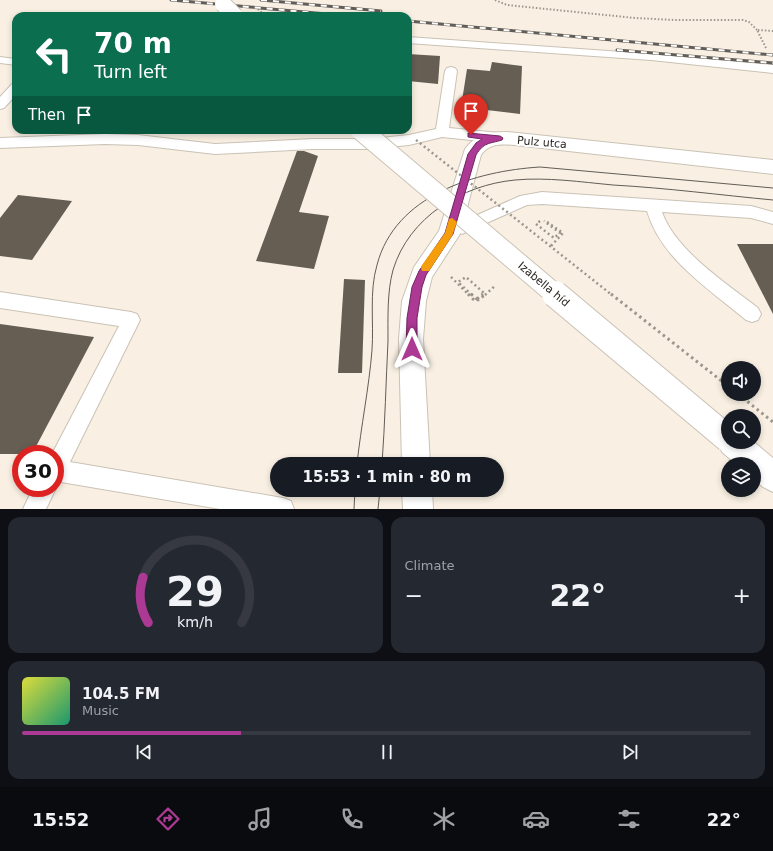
<!DOCTYPE html>
<html lang="en">
<head>
<meta charset="utf-8">
<style>
	body { margin:0; font-family:"DejaVu Sans",sans-serif; background:#242831; color:#f1f3f6; height:100vh; display:flex; flex-direction:column; font-size:15px; white-space:nowrap }
	* { box-sizing:border-box; margin:0 }
	p { font-size:13px; color:#9ea1a6 }
	.icon { flex:none; width:22px; height:22px; fill:none; stroke:currentColor; stroke-width:2; stroke-linecap:round; stroke-linejoin:round }
	.map { position:relative; height:509px; overflow:hidden }
	.details { display:flex; flex-direction:column; gap:8px; padding:8px; background:#0d0f14; flex:1 }
	.details>* { flex:none }
	.hud { position:absolute; left:12px; top:12px; width:400px; height:122px; border-radius:12px; box-shadow:0 2px 6px #0003; background:#0b6e4f; color:#fff; overflow:hidden }
	.tools { position:absolute; left:721px; top:361px; display:grid; gap:8px }
	.tools a { display:grid; place-items:center; width:40px; height:40px; border-radius:50%; background:#171b24; box-shadow:0 2px 6px #0003; font-size:20px }
	.speed { position:absolute; left:12px; top:445px; display:flex; gap:8px; font-size:20px; font-weight:700; text-align:center }
	.speed>* { display:grid; place-content:center; width:52px; height:52px; border-radius:50%; background:#171b24; box-shadow:0 2px 6px #0003; line-height:1 }
	.speed .limit { border:6px solid #d22; background:#fff; color:#111 }
	.pin { position:absolute; display:grid; place-items:center; width:34px; height:34px; color:#fff; margin:-41px -17px; border-radius:50% 50% 50% 0; rotate:-45deg; box-shadow:0 0 4px #0007 }
	.pin .icon { rotate:45deg }
	.me { position:absolute; width:44px; margin:-22px; rotate:0deg; stroke-linejoin:round; filter:drop-shadow(0 0 3px #0008) }
	.turn { display:flex; align-items:center; gap:14px; height:84px; padding:0 16px; font-size:18px }
	.turn .icon { width:52px; height:52px; stroke-width:2.5 }
	.turn b { display:block; font-size:28px; line-height:34px }
	.then { display:flex; align-items:center; height:38px; padding:0 16px; background:#0003; gap:8px; font-size:15px }
	.big { font-size:30px; font-weight:700; line-height:1.1 }
	.details .tile { flex:1; display:flex; flex-direction:column; justify-content:center; gap:6px; min-width:0; padding:0 14px; border-radius:12px; background:#242831 }
	.details .dial { align-items:center; gap:0 }
	.dial svg { height:104px; overflow:visible; fill:none; stroke:#363941; stroke-width:7; stroke-linecap:round; text-anchor:middle }
	.dial text { fill:#f1f3f6; stroke:none }
	.song { display:flex; align-items:center; gap:12px }
	.cover { width:48px; height:48px; border-radius:6px; background:linear-gradient(135deg,hsl(60 70% 55%),hsl(160 70% 35%)) }
	.played { height:4px; border-radius:2px; background:linear-gradient(90deg,#ac3993 30%,#363941 30%) }
	.keys { display:flex; justify-content:space-around; direction:ltr }
	.heat { display:flex; justify-content:space-between; align-items:center; font-size:22px; direction:ltr }
	.details .tiles { flex:1; display:grid; gap:8px; grid-template-columns:1fr 1fr }
	.tile:last-child { grid-column:span 2 }
	.trip { position:absolute; left:270px; top:457px; width:234px; height:40px; border-radius:20px; background:#171b24; box-shadow:0 2px 6px #0003; font-weight:700; line-height:40px; text-align:center }
	.menu { display:flex; height:64px; justify-content:space-around; align-items:center; background:#090b0e; color:#9ea1a6 }
	.menu .icon { width:28px; height:28px }
	.menu .current { color:#ac3993 }
	.menu b { font-size:18px; color:#f1f3f6 }
	.map>svg:first-child { display:block }
	.building { fill:#665e53 }
	.lines { fill:none; stroke-linecap:round; stroke-linejoin:round }
	.service-casing { stroke:#cac2b5; stroke-width:2 }
	.minor-casing { stroke:#cac2b5; stroke-width:2 }
	.primary-casing { stroke:#cac2b5; stroke-width:2 }
	.path-far2 { stroke:#9d968d; stroke-width:2; stroke-dasharray:1.5 2; stroke-linecap:butt }
	.path-far1 { stroke:#9d968d; stroke-width:2.5; stroke-dasharray:2 3; stroke-linecap:butt }
	.path { stroke:#9d968d; stroke-width:3; stroke-dasharray:2.5 3.5; stroke-linecap:butt }
	.service { fill:#fff; fill-rule:evenodd }
	.minor { fill:#fff; fill-rule:evenodd }
	.primary { fill:#fff; fill-rule:evenodd }
	.tram { stroke:#625d56; stroke-width:1 }
	.rail-casing { stroke:#625d56; stroke-width:3 }
	.rail { stroke:#fff; stroke-width:2; stroke-dasharray:6; stroke-linecap:butt }
	.primary-bridge-far2-casing { stroke:#cac2b5; stroke-width:18; stroke-linecap:butt }
	.primary-bridge-far1-casing { stroke:#cac2b5; stroke-width:22; stroke-linecap:butt }
	.primary-bridge-casing { stroke:#cac2b5; stroke-width:28; stroke-linecap:butt }
	.path-bridge-far2 { stroke:#9d968d; stroke-width:2; stroke-dasharray:1.5 2; stroke-linecap:butt }
	.path-bridge-far1 { stroke:#9d968d; stroke-width:2.5; stroke-dasharray:2 3; stroke-linecap:butt }
	.path-bridge { stroke:#9d968d; stroke-width:3; stroke-dasharray:2.5 3.5; stroke-linecap:butt }
	.primary-bridge-far2 { stroke:#fff; stroke-width:16 }
	.primary-bridge-far1 { stroke:#fff; stroke-width:20 }
	.primary-bridge { stroke:#fff; stroke-width:26 }
	.route { fill:#ac3993; stroke:#702560 }
	.slow { fill:#f59e0b }
	.labels { text-anchor:middle; stroke-width:4; stroke-linejoin:round; paint-order:stroke }
	.street-label { font-size:11px; fill:#27231f; stroke:#fff }
</style>
</head>
<body>
<div class="map">
<svg width="773" height="509" viewBox="0 0 773 509">
	<rect width="100%" height="100%" fill="#f9f0e3"/>
	<g class="building">
		<path d="M 408,54 L 440,56 L 438,84 L 408,81 Z"/>
		<path d="M 492,62 L 522,66 L 520,114 L 461,107 L 467,69 L 490,71 Z"/>
		<path d="M 297,151 L 304,151 L 318,156 L 299,212 L 329,216 L 314,269 L 256,261 Z"/>
		<path d="M 18,195 L 72,201 L 32,260 L 0,256 L 0,218 Z"/>
		<path d="M 737,244 L 773,244 L 773,314 Z"/>
		<path d="M 344,279 L 365,280 L 362,373 L 338,373 Z"/>
		<path d="M 0,324 L 94,337 L 32,454 L 0,454 Z"/>
	</g>
	<g class="lines">
		<defs>
			<g id="service">
				<path d="M 408,37 L 651,54 L 773,65 L 773,73 L 651,60 L 408,43 Z"/>
				<path d="M 0,57 L 16,59 L 16,65 L 0,63 Z"/>
				<path d="M 451,67 L 455,68 L 457,71 L 449,128 L 500,133 L 505,135 L 507,138 L 505,141 L 500,143 L 442,137 L 409,145 L 371,149 L 312,149 L 215,154 L 138,145 L 105,144 L 0,148 L 0,138 L 105,134 L 138,135 L 215,144 L 312,139 L 371,139 L 409,135 L 436,129 L 445,71 L 447,68 Z"/>
				<path d="M 16,83 L 16,95 L 4,108 L 0,109 L 0,97 L 12,84 Z"/>
				<path d="M 542,192 L 751,206 L 773,212 L 773,224 L 751,218 L 662,212 C 675,250 727,284 758,308 L 761,314 L 758,320 L 752,322 L 746,320 C 709,289 661,259 647,211 L 542,204 L 527,205 L 462,234 L 457,232 L 454,228 L 457,224 L 520,196 Z"/>
				<path d="M 0,292 L 131,312 L 137,314 L 140,320 L 70,462 L 283,498 L 291,501 L 294,509 L 220,509 L 55,481 L 55,454 L 52,454 L 119,326 L 0,308 Z"/>
				<path d="M 55,486 L 56,488 L 46,509 L 23,509 L 33,488 L 55,488 Z"/>
			</g>
			<g id="minor">
				<path d="M 507,132 L 773,160 L 773,174 L 515,145 C 502,144 489,143 481,155 L 460,234 L 432,277 L 426,301 L 423,339 L 430,464 L 402,464 L 399,339 L 402,301 L 414,267 L 439,231 L 465,149 C 475,135 490,132 507,132 Z"/>
				<path d="M 402,490 L 432,490 L 433,509 L 403,509 Z"/>
			</g>
			<path id="primary" d="M 728,430 L 728,442 L 754,442 L 773,458 L 773,492 L 763,487 L 754,480 L 754,464 L 736,464 L 722,452 L 718,442 L 722,432 Z"/>
		</defs>
		<use href="#service" class="service-casing"/>
		<use href="#minor" class="minor-casing"/>
		<use href="#primary" class="primary-casing"/>
		<g class="path-far2">
			<path d="M 495,0 L 507,5 L 635,18 L 675,20 L 743,20 L 749,22 L 757,30"/>
			<path d="M 766,48 L 757,30 L 773,31"/>
		</g>
		<g class="path-far1">
			<path d="M 540,221 L 536,224 L 554,238 L 560,233 L 544,221"/>
			<path d="M 547,222 L 563,233 L 551,246"/>
			<path d="M 451,277 L 469,295"/>
			<path d="M 472,295 L 458,282 L 466,277 L 484,293 L 482,295"/>
			<path d="M 485,295 L 496,285"/>
		</g>
		<g class="path">
			<path d="M 468,294 L 475,301 L 477,299"/>
			<path d="M 471,294 L 477,299"/>
			<path d="M 477,299 L 478,300 L 486,294"/>
			<path d="M 477,299 L 483,294"/>
			<path d="M 738,394 L 773,422"/>
		</g>
		<use href="#service" class="service"/>
		<use href="#minor" class="minor"/>
		<use href="#primary" class="primary"/>
		<g class="tram">
			<path d="M 357,464 C 361,426 369,388 372,350 C 374,322 369,292 377,265 C 395,195 476,171 540,167 L 773,188"/>
			<path d="M 382,464 C 385,423 386,382 388,341 C 388,318 387,292 393,270 C 409,217 462,185 515,180 C 547,177 581,182 613,185 C 667,188 720,195 773,200"/>
			<path d="M 354,509 L 355,490"/>
			<path d="M 378,509 L 380,490"/>
		</g>
		<defs>
			<g id="rail">
				<path d="M 171,0 L 350,16"/>
				<path d="M 261,0 L 381,11"/>
				<path d="M 408,21 L 773,55"/>
				<path d="M 617,50 L 773,63"/>
			</g>
		</defs>
		<use href="#rail" class="rail-casing"/>
		<use href="#rail" class="rail"/>
		<defs>
			<path id="primary-bridge-far2" d="M 223,4 L 235,16"/>
			<path id="primary-bridge-far1" d="M 361,130 L 556,295"/>
			<path id="primary-bridge" d="M 555,294 L 728,439"/>
		</defs>
		<use href="#primary-bridge-far2" class="primary-bridge-far2-casing"/>
		<use href="#primary-bridge-far1" class="primary-bridge-far1-casing"/>
		<use href="#primary-bridge" class="primary-bridge-casing"/>
		<path class="path-bridge-far2" d="M 258,9 L 265,16"/>
		<path class="path-bridge-far1" d="M 416,140 L 612,295"/>
		<path class="path-bridge" d="M 611,294 L 728,386"/>
		<use href="#primary-bridge-far2" class="primary-bridge-far2"/>
		<use href="#primary-bridge-far1" class="primary-bridge-far1"/>
		<use href="#primary-bridge" class="primary-bridge"/>
	</g>
	<path class="route" d="M 468,133 L 500,136 L 503,138 L 502,140 C 489,144 484,142 476,155 L 453,234 L 426,275 L 422,287 L 417,318 L 417,349 L 415,353 L 412,354 L 408,353 L 406,349 L 407,318 L 412,287 L 419,271 L 445,233 L 468,154 L 476,143 L 482,139 L 468,137 Z"/>
	<path class="slow" d="M 452,218 L 457,222 L 452,236 L 429,271 L 422,271 L 421,268 L 422,265 L 445,233 L 449,219 Z"/>
	<g class="labels">
		<g class="street-label">
			<text transform="translate(542 142) rotate(5)" y="4">Pulz utca</text>
			<text transform="translate(544 284) rotate(40)" y="4">Izabella híd</text>
		</g>
	</g>
</svg>
<div class="tools">
<a><svg class="icon" aria-label="sound" viewBox="0 0 24 24"><path d="M4 9h4l5-4v14l-5-4H4zM17 9q2 3 0 6"/></svg></a>
<a><svg class="icon" aria-label="search" viewBox="0 0 24 24"><circle cx="10" cy="10" r="6"/><path d="M15 15l6 6"/></svg></a>
<a><svg class="icon" aria-label="layers" viewBox="0 0 24 24"><path d="M12 4l9 5-9 5-9-5zM3 14l9 5 9-5"/></svg></a>
</div>
<div class="speed"><div class="limit">30</div></div>
<div class="pin" style="left:471px;top:135px;background:#d93025"><svg class="icon" aria-label="arrive" viewBox="0 0 24 24"><path d="M6 21V4h12l-3 4 3 4H6"/></svg></div>
<svg class="me" style="left:412px;top:349px" viewBox="-20 -20 40 40"><path d="M0-17L14 15 0 8-14 15z" fill="#ac3993" stroke="#fff" stroke-width="4"/></svg>
<div class="trip">15:53 · 1 min · 80 m</div>
<div class="hud">
<div class="turn"><svg class="icon" aria-label="left" viewBox="0 0 24 24"><path d="M17 20v-9H6M10 6l-5 5 5 5"/></svg><div><b>70 m</b>Turn left</div></div>
<div class="then">Then<svg class="icon" aria-label="arrive" viewBox="0 0 24 24"><path d="M6 21V4h12l-3 4 3 4H6"/></svg></div>
</div>
</div>
<section class="details">
<div class="tiles">
<div class="tile dial"><svg viewBox="0 0 100 80">
<path d="M14 69A42 42 0 1 1 86 69"/>
<path d="M14 69A42 42 0 0 1 10 34" stroke="#ac3993"/>
<text x="50" y="56" font-size="32" font-weight="700">29</text>
<text x="50" y="72" font-size="11">km/h</text>
</svg></div>
<div class="tile"><p>Climate</p>
<div class="heat"><a>−</a><b class="big">22°</b><a>+</a></div>
</div>
<div class="tile">
<div class="song"><i class="cover"></i><div><b>104.5 FM</b><p>Music</p></div></div>
<div class="played"></div>
<div class="keys"><svg class="icon" aria-label="previous" viewBox="0 0 24 24"><path d="M18 5L8 12l10 7zM5 5v14"/></svg><svg class="icon" aria-label="pause" viewBox="0 0 24 24"><path d="M8 5v14M16 5v14"/></svg><svg class="icon" aria-label="next" viewBox="0 0 24 24"><path d="M6 5l10 7-10 7zM19 5v14"/></svg></div>
</div>
</div>
</section>
<nav class="menu">
<b>15:52</b>
<svg class="icon current" aria-label="directions" viewBox="0 0 24 24"><path d="M12 3l9 9-9 9-9-9zM9 14v-3h6M13 9l2 2-2 2"/></svg>
<svg class="icon" aria-label="music" viewBox="0 0 24 24"><path d="M9 18V5l10-2v13"/><circle cx="6" cy="18" r="3"/><circle cx="16" cy="16" r="3"/></svg>
<svg class="icon" aria-label="phone" viewBox="0 0 24 24"><path d="M5 4h4l2 5-3 2q2 4 5 5l2-3 5 2v4C11 20 4 13 5 4z"/></svg>
<svg class="icon" aria-label="climate" viewBox="0 0 24 24"><path d="M12 3v18M4 7l16 10M4 17L20 7"/></svg>
<svg class="icon" aria-label="car" viewBox="0 0 24 24"><path d="M5 17H2v-5l4-1 3-4h7l3 4 3 1v5h-3M9 17h6M6 11h13"/><circle cx="7" cy="17" r="2"/><circle cx="17" cy="17" r="2"/></svg>
<svg class="icon" aria-label="filters" viewBox="0 0 24 24"><path d="M4 7h16M4 17h16"/><circle cx="9" cy="7" r="2"/><circle cx="15" cy="17" r="2"/></svg>
<b>22°</b>
</nav>
</body>
</html>
